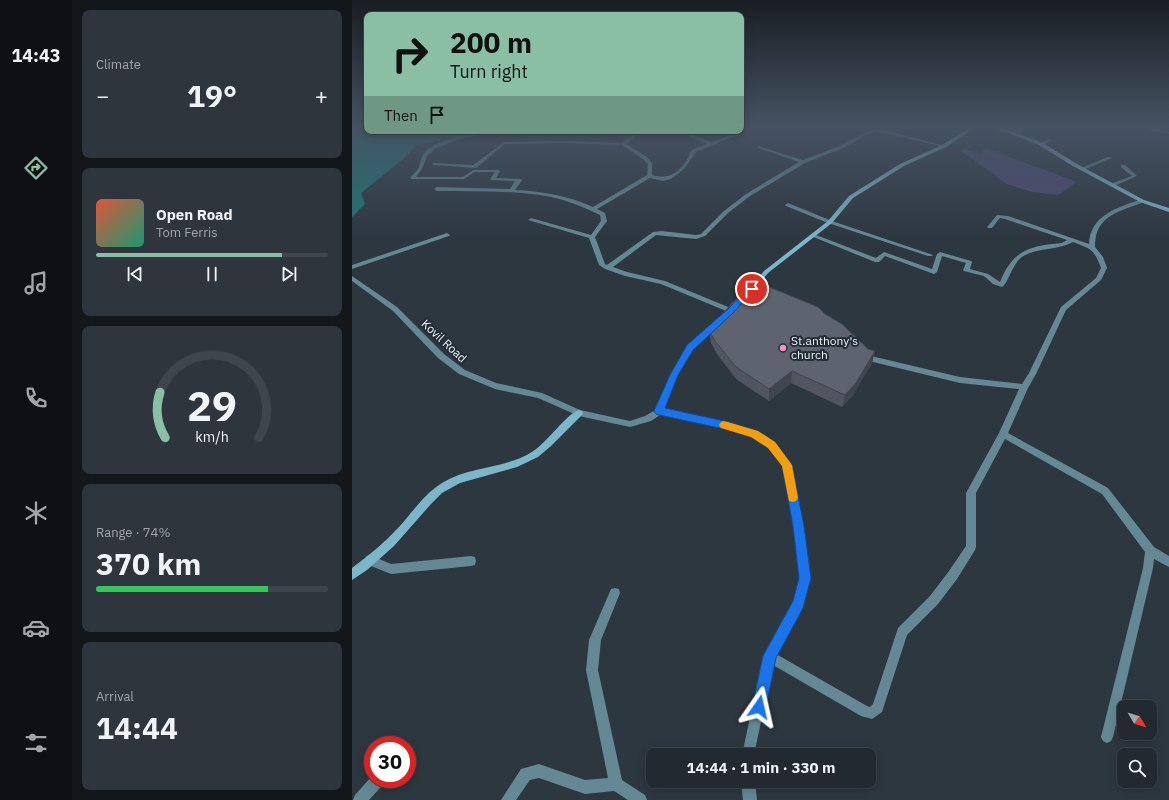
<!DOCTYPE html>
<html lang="en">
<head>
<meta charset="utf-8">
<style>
	body { margin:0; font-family:"IBM Plex Sans",sans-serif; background:#2e353c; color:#f1f3f6; height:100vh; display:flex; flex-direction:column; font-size:15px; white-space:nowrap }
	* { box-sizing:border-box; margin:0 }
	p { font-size:13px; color:#a2a6ab }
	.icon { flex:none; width:22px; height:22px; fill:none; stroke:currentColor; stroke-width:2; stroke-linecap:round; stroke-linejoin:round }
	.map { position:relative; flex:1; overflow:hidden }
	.side { display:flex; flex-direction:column; gap:10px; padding:10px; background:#13171a; width:280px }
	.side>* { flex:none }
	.guide { position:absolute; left:12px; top:12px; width:380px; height:122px; border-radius:8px; box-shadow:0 2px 10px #0003,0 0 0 1px #3f454c; background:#8abfa5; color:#111; overflow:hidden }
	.needle { width:26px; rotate:128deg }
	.fabs { position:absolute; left:765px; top:700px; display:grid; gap:8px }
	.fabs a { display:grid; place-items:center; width:40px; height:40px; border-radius:8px; background:#222930; box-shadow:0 2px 10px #0003,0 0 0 1px #3f454c; font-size:20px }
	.speed { position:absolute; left:12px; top:736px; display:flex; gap:8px; font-size:20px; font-weight:700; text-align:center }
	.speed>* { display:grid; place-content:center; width:52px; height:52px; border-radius:50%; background:#222930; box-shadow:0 2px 10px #0003,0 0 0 1px #3f454c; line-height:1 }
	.speed .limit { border:6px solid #d22; background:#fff; color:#111 }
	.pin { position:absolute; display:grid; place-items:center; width:34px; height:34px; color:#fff; margin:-17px; border:2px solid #fff; border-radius:50%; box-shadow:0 1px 4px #0007 }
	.me { position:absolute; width:44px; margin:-22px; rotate:11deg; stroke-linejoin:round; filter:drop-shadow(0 0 3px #0008) }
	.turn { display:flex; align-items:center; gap:14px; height:84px; padding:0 20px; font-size:18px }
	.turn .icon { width:52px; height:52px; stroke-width:2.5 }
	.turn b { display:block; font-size:28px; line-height:34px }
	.then { display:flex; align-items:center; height:38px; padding:0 20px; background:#0003; gap:8px; font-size:15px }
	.big { font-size:30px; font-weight:800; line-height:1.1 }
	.side .widget { flex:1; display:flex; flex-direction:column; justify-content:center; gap:6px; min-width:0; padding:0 14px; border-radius:8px; background:#2e353c }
	.side .dial { align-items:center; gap:0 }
	.dial svg { height:104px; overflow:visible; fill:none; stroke:#3f454c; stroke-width:7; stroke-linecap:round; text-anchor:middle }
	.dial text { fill:#f1f3f6; stroke:none }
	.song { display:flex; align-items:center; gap:12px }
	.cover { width:48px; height:48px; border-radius:6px; background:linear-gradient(135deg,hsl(10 70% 55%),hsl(160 70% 35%)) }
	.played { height:4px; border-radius:2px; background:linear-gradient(90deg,#8abfa5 80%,#3f454c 80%) }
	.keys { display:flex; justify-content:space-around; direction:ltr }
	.heat { display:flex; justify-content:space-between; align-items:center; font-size:22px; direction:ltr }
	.charge { height:6px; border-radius:3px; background:linear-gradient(90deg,#34c759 74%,#3f454c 0) }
	.trip { position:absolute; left:294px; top:748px; width:230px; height:40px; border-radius:8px; background:#222930; box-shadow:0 2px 10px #0003,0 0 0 1px #3f454c; font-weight:800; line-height:40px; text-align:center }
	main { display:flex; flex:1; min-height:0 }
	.tabs { display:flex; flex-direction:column; width:72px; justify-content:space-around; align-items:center; background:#0e1013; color:#a2a6ab }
	.tabs .icon { width:28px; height:28px }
	.tabs .selected { color:#8abfa5 }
	.tabs b { font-size:18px; color:#f1f3f6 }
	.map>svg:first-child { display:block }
	.green { fill:#4a4970 }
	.water { fill:#207477 }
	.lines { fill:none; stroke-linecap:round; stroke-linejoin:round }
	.street { fill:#648894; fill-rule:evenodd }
	.secondary { fill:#7cb6c9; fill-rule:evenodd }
	.wall { fill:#50555f }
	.shaded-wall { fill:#41454e }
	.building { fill:#5d636f; stroke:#41454e }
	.route { fill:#1a73e8; stroke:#114b97 }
	.slow { fill:#f59e0b }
	.poi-dot { fill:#fc8fc3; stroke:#232d35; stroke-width:1.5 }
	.labels { text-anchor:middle; stroke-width:4; stroke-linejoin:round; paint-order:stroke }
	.street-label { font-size:12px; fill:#ecf3f8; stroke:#232d35 }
	.poi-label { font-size:12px; fill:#ecf3f8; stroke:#232d35; text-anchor:start }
</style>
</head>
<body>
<main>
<nav class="tabs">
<b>14:43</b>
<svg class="icon selected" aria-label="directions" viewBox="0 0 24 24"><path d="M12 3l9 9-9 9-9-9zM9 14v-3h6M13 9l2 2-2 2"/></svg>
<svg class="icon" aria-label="music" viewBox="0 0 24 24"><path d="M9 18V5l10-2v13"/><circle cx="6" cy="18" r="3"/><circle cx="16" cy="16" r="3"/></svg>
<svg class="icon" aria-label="phone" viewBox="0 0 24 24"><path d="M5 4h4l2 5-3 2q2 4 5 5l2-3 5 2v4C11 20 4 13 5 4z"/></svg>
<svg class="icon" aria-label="climate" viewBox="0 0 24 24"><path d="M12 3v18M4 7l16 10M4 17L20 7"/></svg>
<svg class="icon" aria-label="car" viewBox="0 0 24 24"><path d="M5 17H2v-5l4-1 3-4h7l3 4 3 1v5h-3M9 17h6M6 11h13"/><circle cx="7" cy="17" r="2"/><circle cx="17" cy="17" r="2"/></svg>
<svg class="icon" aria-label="filters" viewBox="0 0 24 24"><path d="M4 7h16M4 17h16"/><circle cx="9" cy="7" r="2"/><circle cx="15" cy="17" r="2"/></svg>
</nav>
<section class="side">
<div class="widget"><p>Climate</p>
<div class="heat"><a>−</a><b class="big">19°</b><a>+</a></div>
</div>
<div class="widget">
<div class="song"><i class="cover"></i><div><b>Open Road</b><p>Tom Ferris</p></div></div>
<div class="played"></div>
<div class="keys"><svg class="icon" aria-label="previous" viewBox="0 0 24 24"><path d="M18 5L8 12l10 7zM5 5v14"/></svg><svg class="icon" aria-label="pause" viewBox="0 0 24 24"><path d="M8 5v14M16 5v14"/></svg><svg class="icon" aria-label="next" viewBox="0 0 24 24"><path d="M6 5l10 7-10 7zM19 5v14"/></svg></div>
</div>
<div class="widget dial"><svg viewBox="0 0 100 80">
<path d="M14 69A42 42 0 1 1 86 69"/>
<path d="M14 69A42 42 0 0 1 10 34" stroke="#8abfa5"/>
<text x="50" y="56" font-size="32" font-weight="700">29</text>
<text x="50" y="72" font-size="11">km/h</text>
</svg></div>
<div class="widget"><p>Range · 74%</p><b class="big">370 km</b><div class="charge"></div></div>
<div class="widget"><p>Arrival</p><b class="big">14:44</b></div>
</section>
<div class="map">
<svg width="817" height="800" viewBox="0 0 817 800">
	<rect width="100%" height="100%" fill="#2d3740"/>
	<path class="green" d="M 634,148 L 725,182 L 706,195 L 680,192 L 655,184 L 609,151 L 612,149 L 628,153 Z"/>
	<path class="water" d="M 0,126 L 15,126 L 15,131 L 134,131 L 65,145 L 50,160 L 9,193 L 13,204 L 0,217 Z"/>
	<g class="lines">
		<g class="street">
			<path d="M 393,126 L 398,126 L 390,133 L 344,152 L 332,169 L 319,179 L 311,181 L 298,178 L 245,209 L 253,213 L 255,221 L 243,237 L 253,264 L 255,265 L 301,232 L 310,231 L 344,235 L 349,234 L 372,211 L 394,194 L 447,162 L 406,148 L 406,146 L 451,160 L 485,147 L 519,130 L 507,126 L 516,126 L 594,146 L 592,147 L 523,131 L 489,149 L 453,163 L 398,196 L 376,213 L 353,236 L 344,239 L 304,235 L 261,267 L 275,272 L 313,281 L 381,309 L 382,311 L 379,313 L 309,284 L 273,276 L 253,269 L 247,265 L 237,238 L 176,220 L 179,218 L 239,235 L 249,221 L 248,215 C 236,209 224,204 211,200 C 171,189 127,192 85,191 L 82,189 L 85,187 L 158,189 L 163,181 L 139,180 L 138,179 L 143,172 L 122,172 L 112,179 L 60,179 L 58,178 C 60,175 64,172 66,169 C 69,163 68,157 73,152 C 88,137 123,131 143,131 L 108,139 L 84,148 L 75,156 L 70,169 L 64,177 L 111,177 L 121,170 L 146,170 L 148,171 L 144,178 L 169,179 L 170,180 L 163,190 C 189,191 217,196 241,207 L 295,175 L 296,164 L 291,159 L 270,145 L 214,143 L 153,144 L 124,168 L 82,165 L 80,164 L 82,163 L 121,165 L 152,142 L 214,141 L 270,143 L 286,131 L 291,131 L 274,144 L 295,157 L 300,163 L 300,175 C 317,180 327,173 336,158 C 337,156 338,152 340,150 C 344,147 351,146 355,144 L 338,137 L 338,135 L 342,135 L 359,142 L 389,131 L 389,129 Z"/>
			<path d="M 546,126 L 556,126 L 559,128 L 557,129 Z"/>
			<path d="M 670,126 L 675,126 L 664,135 L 660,135 L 660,133 Z"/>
			<path d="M 784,126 L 793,126 L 817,132 L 817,134 Z"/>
			<path d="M 696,139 L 700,140 L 691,145 L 687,144 Z"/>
			<path d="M 756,157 L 760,158 L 731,170 L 727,169 Z"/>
			<path d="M 769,165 L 773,165 L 785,176 L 762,186 L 758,186 L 758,184 L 780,176 L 769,167 Z"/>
			<path d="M 788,200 L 793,201 C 788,204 783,205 778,207 C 757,215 743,222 743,247 L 751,257 L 755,268 L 749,280 L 714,310 L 684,374 L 676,388 L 656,433 L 756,488 L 802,547 L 817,556 L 817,567 L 802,559 L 801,568 L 761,737 L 759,741 L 755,743 L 751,741 L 749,737 L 791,568 L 793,552 L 750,494 L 653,439 L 624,493 L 624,547 L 623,550 L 605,579 L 586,604 L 555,635 L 530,712 L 520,719 L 509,716 L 421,665 L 402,755 L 390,755 L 411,656 L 441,602 L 448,578 L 441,526 L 431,466 L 417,448 L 399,437 L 377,429 L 308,415 L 299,421 L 278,427 L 227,416 L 186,398 L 143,389 L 107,374 L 86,358 L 41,311 L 0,281 L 0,276 L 45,307 L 92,354 L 113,370 L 144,383 L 190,393 L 228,410 L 278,421 L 293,416 L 307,408 L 377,423 L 405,432 L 423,442 L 438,462 L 451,526 L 458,578 L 450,608 L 424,654 L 515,706 L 518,707 L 521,704 L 546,628 L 578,596 L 597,571 L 614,546 L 614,493 L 647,433 L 667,389 L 608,383 L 517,361 L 508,354 L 512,351 L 519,356 L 608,377 L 670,384 L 677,373 L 709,307 L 744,278 L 749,268 C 742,249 739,249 721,242 C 705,251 685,247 670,257 C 660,264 656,284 650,287 L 641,284 L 632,276 L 612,271 L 611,270 L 614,263 L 590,256 L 585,272 L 582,274 L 533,256 L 527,262 L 523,262 L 459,236 L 464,235 L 524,258 L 532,252 L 580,269 L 585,254 L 588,252 L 619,261 L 620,262 L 618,269 L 636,274 L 648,282 C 661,250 677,246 710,243 L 715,240 L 653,219 L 648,218 L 640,228 L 636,228 L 635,227 L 645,215 L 656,216 L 737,244 C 738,216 765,207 788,200 Z"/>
			<path d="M 436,203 L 480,221 L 581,255 L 580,256 L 576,256 L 476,223 L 434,206 L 433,205 Z"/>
			<path d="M 95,233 L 98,235 L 97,236 L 0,269 L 0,265 Z"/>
			<path d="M 18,555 L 39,564 L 119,556 L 123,557 L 124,561 L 123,565 L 119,566 L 39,574 L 14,564 L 13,560 L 14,556 Z"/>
			<path d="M 263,588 L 267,589 L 268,593 L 249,640 L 246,670 L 270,780 L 293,795 L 295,800 L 276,800 L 262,791 L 233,794 L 187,778 L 178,780 L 164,800 L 149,800 L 169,769 L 187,764 L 233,780 L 256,778 L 234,670 L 237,640 L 259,589 Z"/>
			<path d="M 19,777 L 21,777 L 21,779 L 29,779 L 31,782 L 29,787 L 17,800 L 1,800 L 3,795 Z"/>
			<path d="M 389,781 L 403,781 L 405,800 L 391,800 Z"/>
		</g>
		<g class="secondary">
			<path d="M 620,126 L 626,126 L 594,147 L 552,166 L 501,198 L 480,223 L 416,273 L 401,291 L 397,291 L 397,289 L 412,271 L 476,221 L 497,196 L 548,164 L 590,145 Z"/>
			<path d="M 638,126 L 645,126 L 691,143 L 725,164 L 792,200 L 817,208 L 817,212 L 788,202 L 721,166 L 687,145 Z"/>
			<path d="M 364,320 L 366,320 L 369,322 L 341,350 L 326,375 L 310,413 L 304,413 L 303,411 L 318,375 L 335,346 Z"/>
			<path d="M 227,410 L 230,411 L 231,413 L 230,415 L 199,446 L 186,457 L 165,467 L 108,483 L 90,493 L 79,504 L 42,546 L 15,570 L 0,580 L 0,568 C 16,556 32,543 46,528 C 60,513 72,494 90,483 C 117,466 153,469 180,452 C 195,443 214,414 227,410 Z"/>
		</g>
	</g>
	<path class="wall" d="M 473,314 L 516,349 L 523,351 L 520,363 L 501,395 L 490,407 L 439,383 L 417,401 L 384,379 L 365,354 L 359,343 L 357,330 Z"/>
	<g class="shaded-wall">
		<path d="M 523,351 L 520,363 L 501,395 L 490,407 L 493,395 Z"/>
		<path d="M 440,371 L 439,383 L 417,401 L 417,389 Z"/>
	</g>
	<path class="building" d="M 401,282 L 410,284 L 466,307 L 473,314 L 490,324 L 516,349 L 523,351 L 504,383 L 493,395 L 440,371 L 417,389 L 384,367 L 363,341 L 357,330 L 381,302 Z"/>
	<linearGradient id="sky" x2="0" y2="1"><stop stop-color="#191e23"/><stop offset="0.53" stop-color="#465364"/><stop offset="1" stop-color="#465364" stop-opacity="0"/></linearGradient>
	<rect width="817" height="238" fill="url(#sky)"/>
	<path class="route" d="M 400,286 L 403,289 L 402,290 L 381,313 L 341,350 L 326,375 L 313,408 L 377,422 L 406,431 L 423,442 L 440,465 L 452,526 L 459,578 L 451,608 L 424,658 L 414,707 L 412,712 L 407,714 L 402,712 L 400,707 L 411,656 L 441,601 L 447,578 L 441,526 L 430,466 L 416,448 L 399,437 L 377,430 L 307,415 L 304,414 L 302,411 L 318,375 L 335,345 L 376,309 L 397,287 Z"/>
	<path class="slow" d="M 372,421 L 406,431 L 423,442 L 440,465 L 446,498 L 444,501 L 441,502 L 437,501 L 430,466 L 416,448 L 399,437 L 369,428 L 367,425 L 369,422 Z"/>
	<circle class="poi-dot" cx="431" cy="348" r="4"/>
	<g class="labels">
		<g class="street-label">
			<text transform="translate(92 341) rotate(43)" y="4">Kovil Road</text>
		</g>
		<g class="poi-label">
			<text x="439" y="345">St.anthony's<tspan x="439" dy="14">church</tspan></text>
		</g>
	</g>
</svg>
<div class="fabs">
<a><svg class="needle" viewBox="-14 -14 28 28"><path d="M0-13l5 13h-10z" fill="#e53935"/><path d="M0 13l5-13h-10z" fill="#a2a6ab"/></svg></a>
<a><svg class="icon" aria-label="search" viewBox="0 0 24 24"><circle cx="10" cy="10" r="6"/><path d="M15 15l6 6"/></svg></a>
</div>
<div class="speed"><div class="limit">30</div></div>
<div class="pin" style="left:400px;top:289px;background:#d93025"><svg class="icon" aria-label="arrive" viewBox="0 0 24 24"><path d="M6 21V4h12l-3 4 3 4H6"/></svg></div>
<svg class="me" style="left:407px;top:707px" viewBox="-20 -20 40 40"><path d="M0-17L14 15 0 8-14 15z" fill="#1a73e8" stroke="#fff" stroke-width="4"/></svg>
<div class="trip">14:44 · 1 min · 330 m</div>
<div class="guide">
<div class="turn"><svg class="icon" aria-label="right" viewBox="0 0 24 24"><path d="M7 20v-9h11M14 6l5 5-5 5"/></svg><div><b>200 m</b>Turn right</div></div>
<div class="then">Then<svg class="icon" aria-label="arrive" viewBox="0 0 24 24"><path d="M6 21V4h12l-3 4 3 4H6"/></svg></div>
</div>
</div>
</main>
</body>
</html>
